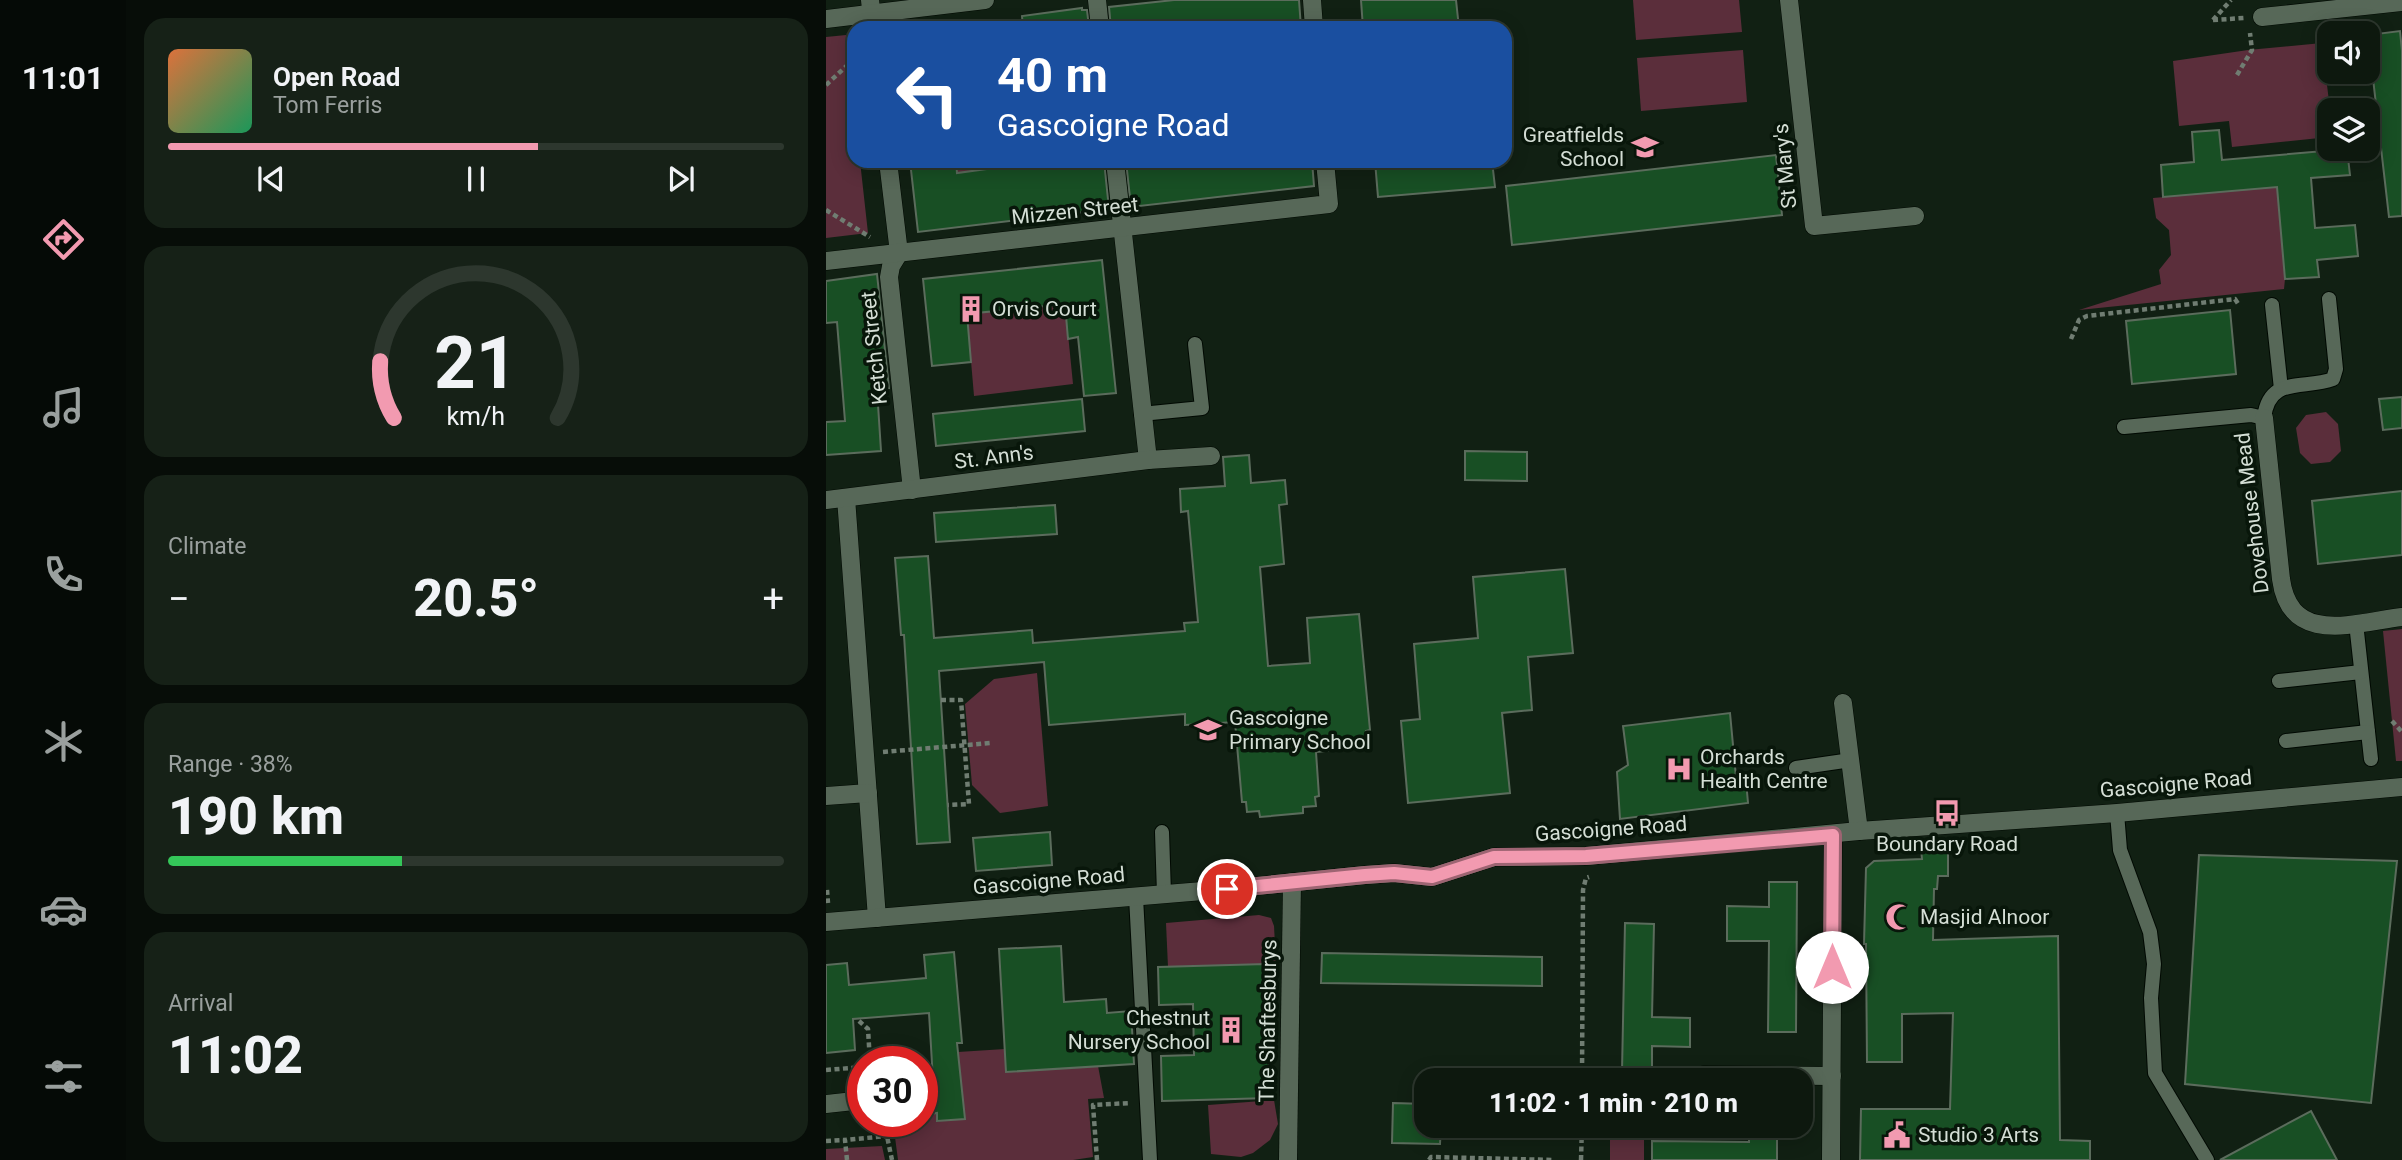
<!DOCTYPE html>
<html lang="en">
<head>
<meta charset="utf-8">
<style>
	body { margin:0; font-family:Roboto,sans-serif; background:#162117; color:#f1f3f6; height:100vh; display:flex; flex-direction:column; font-size:26px; white-space:nowrap }
	* { box-sizing:border-box; margin:0 }
	p { font-size:23px; color:#9aa09e }
	.icon { flex:none; width:38px; height:38px; fill:none; stroke:currentColor; stroke-width:2; stroke-linecap:round; stroke-linejoin:round }
	.map { position:relative; flex:1; overflow:hidden }
	.drawer { display:flex; flex-direction:column; gap:18px; padding:18px; background:#070d08; width:700px }
	.drawer>* { flex:none }
	.guide { position:absolute; left:21px; top:21px; width:665px; height:147px; border-radius:21px; box-shadow:0 4px 18px #0003,0 0 0 2px #2d372e; background:#1a4fa0; color:#fff; overflow:hidden }
	.tools { position:absolute; left:1491px; top:21px; display:grid; gap:14px }
	.tools a { display:grid; place-items:center; width:63px; height:63px; border-radius:14px; background:#0d180e; box-shadow:0 4px 18px #0003,0 0 0 2px #2d372e; font-size:35px }
	.speed { position:absolute; left:21px; top:1046px; display:flex; gap:14px; font-size:35px; font-weight:700; text-align:center }
	.speed>* { display:grid; place-content:center; width:91px; height:91px; border-radius:50%; background:#0d180e; box-shadow:0 4px 18px #0003,0 0 0 2px #2d372e; line-height:1 }
	.speed .limit { border:10px solid #d22; background:#fff; color:#111 }
	.pin { position:absolute; display:grid; place-items:center; width:60px; height:60px; color:#fff; margin:-30px; border:4px solid #fff; border-radius:50%; box-shadow:0 2px 7px #0007 }
	.me { position:absolute; width:77px; margin:-38px; rotate:0deg; stroke-linejoin:round; filter:drop-shadow(0 0 5px #0008) }
	.turn { display:flex; align-items:center; gap:24px; height:147px; padding:0 35px; font-size:32px }
	.turn .icon { width:91px; height:91px; stroke-width:2.5 }
	.turn b { display:block; font-size:49px; line-height:60px }
	.big { font-size:52px; font-weight:800; line-height:1.1 }
	.drawer .widget { flex:1; display:flex; flex-direction:column; justify-content:center; gap:10px; min-width:0; padding:0 24px; border-radius:21px; background:#162117 }
	.drawer .dial { align-items:center; gap:0 }
	.dial svg { height:182px; overflow:visible; fill:none; stroke:#2d372e; stroke-width:7; stroke-linecap:round; text-anchor:middle }
	.dial text { fill:#f1f3f6; stroke:none }
	.song { display:flex; align-items:center; gap:21px }
	.cover { width:84px; height:84px; border-radius:10px; background:linear-gradient(135deg,hsl(20 70% 55%),hsl(150 70% 35%)) }
	.played { height:7px; border-radius:4px; background:linear-gradient(90deg,#f29ab0 60%,#2d372e 60%) }
	.keys { display:flex; justify-content:space-around; direction:ltr }
	.heat { display:flex; justify-content:space-between; align-items:center; font-size:38px; direction:ltr }
	.charge { height:10px; border-radius:5px; background:linear-gradient(90deg,#34c759 38%,#2d372e 0) }
	.trip { position:absolute; left:588px; top:1068px; width:399px; height:70px; border-radius:21px; background:#0d180e; box-shadow:0 4px 18px #0003,0 0 0 2px #2d372e; font-weight:800; line-height:70px; text-align:center }
	main { display:flex; flex:1; min-height:0 }
	.tabs { display:flex; flex-direction:column; width:126px; justify-content:space-around; align-items:center; background:#050a06; color:#9aa09e }
	.tabs .icon { width:49px; height:49px }
	.tabs .on { color:#f29ab0 }
	.tabs b { font-size:32px; color:#f1f3f6 }
	.map>svg:first-child { display:block }
	.green { fill:#5b2e3b }
	.building { fill:#184f24; stroke:#5b6c5c; stroke-width:2 }
	.lines { fill:none; stroke-linecap:round; stroke-linejoin:round }
	.service-casing { stroke:#010902; stroke-width:16 }
	.minor-casing { stroke:#010902; stroke-width:19 }
	.tertiary-casing { stroke:#010902; stroke-width:19 }
	.path { stroke:#707d72; stroke-width:4.5; stroke-dasharray:5 3.5; stroke-linecap:butt }
	.service { stroke:#576858; stroke-width:14 }
	.minor { stroke:#576858; stroke-width:18 }
	.tertiary { stroke:#576858; stroke-width:18 }
	.route-casing { stroke:#9d6472; stroke-width:18 }
	.route { stroke:#f29ab0; stroke-width:12 }
	.labels { text-anchor:middle; stroke-width:7; stroke-linejoin:round; paint-order:stroke }
	.poi-label { font-size:21px; fill:#d4ded5; stroke:#08160a; text-anchor:start }
	.street-label { font-size:21px; fill:#d4ded5; stroke:#08160a }
</style>
</head>
<body>
<main>
<nav class="tabs">
<b>11:01</b>
<svg class="icon on" aria-label="directions" viewBox="0 0 24 24"><path d="M12 3l9 9-9 9-9-9zM9 14v-3h6M13 9l2 2-2 2"/></svg>
<svg class="icon" aria-label="music" viewBox="0 0 24 24"><path d="M9 18V5l10-2v13"/><circle cx="6" cy="18" r="3"/><circle cx="16" cy="16" r="3"/></svg>
<svg class="icon" aria-label="phone" viewBox="0 0 24 24"><path d="M5 4h4l2 5-3 2q2 4 5 5l2-3 5 2v4C11 20 4 13 5 4z"/></svg>
<svg class="icon" aria-label="climate" viewBox="0 0 24 24"><path d="M12 3v18M4 7l16 10M4 17L20 7"/></svg>
<svg class="icon" aria-label="car" viewBox="0 0 24 24"><path d="M5 17H2v-5l4-1 3-4h7l3 4 3 1v5h-3M9 17h6M6 11h13"/><circle cx="7" cy="17" r="2"/><circle cx="17" cy="17" r="2"/></svg>
<svg class="icon" aria-label="filters" viewBox="0 0 24 24"><path d="M4 7h16M4 17h16"/><circle cx="9" cy="7" r="2"/><circle cx="15" cy="17" r="2"/></svg>
</nav>
<section class="drawer">
<div class="widget">
<div class="song"><i class="cover"></i><div><b>Open Road</b><p>Tom Ferris</p></div></div>
<div class="played"></div>
<div class="keys"><svg class="icon" aria-label="previous" viewBox="0 0 24 24"><path d="M18 5L8 12l10 7zM5 5v14"/></svg><svg class="icon" aria-label="pause" viewBox="0 0 24 24"><path d="M8 5v14M16 5v14"/></svg><svg class="icon" aria-label="next" viewBox="0 0 24 24"><path d="M6 5l10 7-10 7zM19 5v14"/></svg></div>
</div>
<div class="widget dial"><svg viewBox="0 0 100 80">
<path d="M14 69A42 42 0 1 1 86 69"/>
<path d="M14 69A42 42 0 0 1 8 44" stroke="#f29ab0"/>
<text x="50" y="56" font-size="32" font-weight="700">21</text>
<text x="50" y="72" font-size="11">km/h</text>
</svg></div>
<div class="widget"><p>Climate</p>
<div class="heat"><a>−</a><b class="big">20.5°</b><a>+</a></div>
</div>
<div class="widget"><p>Range · 38%</p><b class="big">190 km</b><div class="charge"></div></div>
<div class="widget"><p>Arrival</p><b class="big">11:02</b></div>
</section>
<div class="map">
<svg width="1576" height="1160" viewBox="0 0 1576 1160">
	<rect width="100%" height="100%" fill="#112013"/>
	<g class="green">
		<path d="M 807,0 L 913,0 L 916,32 L 810,40 Z"/>
		<path d="M 20,35 L 28,104 L 28,161 L 34,161 L 42,233 L 0,238 L 0,37 Z"/>
		<path d="M 1496,43 L 1504,110 L 1503,137 L 1406,147 L 1403,121 L 1353,126 L 1347,61 L 1422,50 Z"/>
		<path d="M 917,50 L 921,102 L 815,111 L 811,58 Z"/>
		<path d="M 130,161 L 220,161 L 131,173 Z"/>
		<path d="M 1451,187 L 1459,279 L 1458,289 L 1253,310 L 1335,284 L 1333,270 L 1345,255 L 1343,230 L 1330,218 L 1327,198 Z"/>
		<path d="M 239,304 L 247,384 L 148,396 L 141,314 Z"/>
		<path d="M 1500,412 L 1512,424 L 1515,451 L 1504,462 L 1485,464 L 1474,453 L 1470,428 L 1480,415 Z"/>
		<path d="M 1576,629 L 1576,761 L 1570,761 L 1557,631 Z"/>
		<path d="M 211,673 L 222,806 L 174,813 L 146,785 L 139,704 L 168,679 Z"/>
		<path d="M 433,915 L 445,918 L 448,926 L 450,964 L 342,967 L 340,923 Z"/>
		<path d="M 179,1049 L 272,1066 L 278,1098 L 262,1099 L 267,1157 L 247,1160 L 72,1160 L 67,1122 L 96,1122 L 96,1115 L 111,1113 L 112,1121 L 139,1118 L 132,1052 Z"/>
		<path d="M 448,1100 L 452,1124 L 444,1140 L 427,1153 L 415,1157 L 385,1154 L 382,1105 Z"/>
		<path d="M 784,1133 L 818,1134 L 818,1160 L 784,1160 Z"/>
		<path d="M 56,1146 L 59,1160 L 0,1160 L 0,1149 Z"/>
	</g>
	<g class="building">
		<path d="M 348,0 L 473,0 L 475,28 L 285,28 L 283,7 Z"/>
		<path d="M 535,0 L 630,0 L 633,28 L 537,28 Z"/>
		<path d="M 256,8 L 256,10 L 261,10 L 263,28 L 197,28 L 196,16 Z"/>
		<path d="M 1574,31 L 1576,51 L 1576,216 L 1563,217 L 1542,35 Z"/>
		<path d="M 1393,130 L 1396,160 L 1521,149 L 1524,175 L 1485,178 L 1489,228 L 1529,225 L 1532,256 L 1491,260 L 1493,277 L 1459,279 L 1451,187 L 1337,197 L 1335,165 L 1368,162 L 1366,132 Z"/>
		<path d="M 950,155 L 956,215 L 686,245 L 680,186 Z"/>
		<path d="M 84,161 L 130,161 L 131,173 L 220,161 L 278,161 L 283,209 L 92,232 Z"/>
		<path d="M 300,161 L 486,161 L 488,186 L 305,207 Z"/>
		<path d="M 549,161 L 666,161 L 669,187 L 552,197 Z"/>
		<path d="M 276,260 L 290,393 L 258,396 L 252,337 L 242,339 L 239,304 L 141,314 L 145,362 L 106,366 L 97,279 Z"/>
		<path d="M 51,274 L 63,388 L 51,389 L 55,451 L 0,455 L 0,422 L 19,421 L 11,322 L 0,323 L 0,281 Z"/>
		<path d="M 1404,310 L 1410,374 L 1306,384 L 1300,321 Z"/>
		<path d="M 1576,397 L 1576,428 L 1557,430 L 1553,399 Z"/>
		<path d="M 256,399 L 259,431 L 110,446 L 107,414 Z"/>
		<path d="M 639,451 L 701,452 L 701,481 L 639,480 Z"/>
		<path d="M 423,455 L 425,483 L 459,480 L 461,504 L 453,505 L 458,564 L 434,567 L 442,666 L 484,663 L 481,618 L 533,614 L 544,730 L 540,731 L 541,742 L 528,743 L 529,748 L 490,752 L 493,796 L 489,797 L 490,806 L 477,807 L 477,813 L 434,817 L 433,811 L 421,812 L 420,802 L 416,802 L 409,722 L 359,725 L 359,714 L 223,725 L 218,662 L 113,671 L 124,842 L 91,844 L 78,635 L 75,635 L 69,558 L 102,556 L 108,638 L 206,630 L 207,643 L 359,631 L 358,623 L 372,622 L 362,511 L 355,512 L 354,489 L 399,486 L 397,457 Z"/>
		<path d="M 1576,491 L 1576,555 L 1492,564 L 1486,501 Z"/>
		<path d="M 229,505 L 231,534 L 110,542 L 108,513 Z"/>
		<path d="M 739,569 L 747,653 L 702,657 L 706,710 L 676,713 L 684,793 L 582,803 L 575,721 L 594,719 L 588,644 L 652,638 L 647,577 Z"/>
		<path d="M 904,713 L 910,777 L 920,781 L 922,803 L 794,819 L 791,772 L 802,765 L 797,726 Z"/>
		<path d="M 224,832 L 226,865 L 150,871 L 147,838 Z"/>
		<path d="M 1122,847 L 1122,876 L 1112,876 L 1111,889 L 1108,889 L 1107,940 L 1232,936 L 1234,1140 L 1264,1141 L 1264,1160 L 1034,1160 L 1035,1109 L 1124,1109 L 1127,1013 L 1076,1014 L 1076,1062 L 1041,1062 L 1040,944 L 1038,944 L 1040,868 L 1048,861 L 1096,859 L 1095,849 Z"/>
		<path d="M 1373,855 L 1571,861 L 1545,1103 L 1359,1084 Z"/>
		<path d="M 943,882 L 971,882 L 970,1032 L 942,1032 L 943,941 L 901,941 L 901,906 L 943,907 Z"/>
		<path d="M 799,923 L 828,924 L 826,1017 L 864,1018 L 864,1047 L 826,1046 L 826,1072 L 796,1071 Z"/>
		<path d="M 235,946 L 238,1002 L 280,999 L 281,1013 L 305,1011 L 308,1064 L 180,1072 L 173,949 Z"/>
		<path d="M 128,952 L 136,1043 L 131,1043 L 139,1119 L 111,1121 L 111,1113 L 96,1115 L 96,1081 L 107,1080 L 103,1013 L 27,1019 L 29,1050 L 0,1053 L 0,965 L 21,963 L 23,985 L 100,978 L 98,955 Z"/>
		<path d="M 496,953 L 716,957 L 716,986 L 495,983 Z"/>
		<path d="M 440,964 L 444,1098 L 336,1101 L 335,1056 L 368,1055 L 367,1004 L 333,1005 L 332,967 Z"/>
		<path d="M 567,1103 L 600,1104 L 600,1125 L 615,1125 L 614,1144 L 566,1143 Z"/>
		<path d="M 1485,1111 L 1511,1160 L 1394,1160 Z"/>
		<path d="M 923,1125 L 951,1125 L 951,1160 L 826,1160 L 826,1141 L 923,1142 Z"/>
	</g>
	<g class="lines">
		<defs>
			<g id="service">
				<path d="M 1446,305 L 1455,389"/>
				<path d="M 315,414 L 376,408 L 369,344"/>
				<path d="M 1298,427 L 1425,415 L 1438,418 C 1443,375 1478,390 1507,379 L 1510,369 L 1503,299"/>
				<path d="M 1530,623 L 1545,759"/>
				<path d="M 1453,681 L 1535,672"/>
				<path d="M 1460,741 L 1542,732"/>
				<path d="M 970,768 L 1025,760"/>
				<path d="M 1291,813 L 1294,850 L 1324,932 L 1328,964 L 1325,998 L 1329,1073 L 1381,1160"/>
				<path d="M 336,832 L 338,894"/>
				<path d="M 310,897 L 324,1160"/>
			</g>
			<g id="minor">
				<path d="M 44,0 L 47,28"/>
				<path d="M 271,0 L 274,28"/>
				<path d="M 486,0 L 488,28"/>
				<path d="M 963,0 L 988,226 L 1089,216"/>
				<path d="M 1436,17 L 1576,2"/>
				<path d="M 0,19 L 159,0"/>
				<path d="M 62,161 L 73,253 L 65,266 L 63,277 L 86,490"/>
				<path d="M 289,161 L 322,460"/>
				<path d="M 0,261 L 503,204 L 499,161"/>
				<path d="M 1438,418 L 1455,579 C 1464,646 1528,623 1576,617"/>
				<path d="M 20,498 L 51,918"/>
				<path d="M 0,500 L 322,460 L 385,456"/>
				<path d="M 1017,703 L 1033,831"/>
				<path d="M 0,796 L 42,793"/>
				<path d="M 877,1075 L 1006,1076"/>
				<path d="M 0,1104 L 37,1100"/>
				<path d="M 462,1160 L 466,882"/>
				<path d="M 1005,1160 L 1007,835"/>
			</g>
			<path id="tertiary" d="M 0,922 L 401,889 L 539,875 L 568,873 L 606,877 L 668,857 L 760,856 L 1033,831 L 1291,813 L 1576,787"/>
		</defs>
		<use href="#service" class="service-casing"/>
		<use href="#minor" class="minor-casing"/>
		<use href="#tertiary" class="tertiary-casing"/>
		<g class="path">
			<path d="M 1387,20 L 1418,18"/>
			<path d="M 1387,20 L 1405,0"/>
			<path d="M 1411,75 L 1426,50 L 1424,33"/>
			<path d="M 0,85 L 28,59"/>
			<path d="M 0,210 L 44,237"/>
			<path d="M 1245,339 L 1253,320 L 1261,316 L 1409,299 L 1413,305"/>
			<path d="M 115,700 L 135,700 L 143,804 L 122,805"/>
			<path d="M 1566,721 L 1576,732"/>
			<path d="M 57,752 L 165,743"/>
			<path d="M 769,826 L 776,835"/>
			<path d="M 1,890 L 2,903"/>
			<path d="M 33,1021 L 42,1029 L 44,1062"/>
			<path d="M 0,1070 L 37,1067"/>
			<path d="M 756,1080 L 757,890 L 760,878 L 763,877"/>
			<path d="M 58,1122 L 66,1160"/>
			<path d="M 0,1141 L 19,1140"/>
			<path d="M 21,1160 L 19,1140 L 61,1136"/>
			<path d="M 271,1160 L 267,1105 L 305,1103"/>
			<path d="M 603,1160 L 605,1157 L 728,1160"/>
			<path d="M 755,1160 L 756,1125"/>
		</g>
		<use href="#service" class="service"/>
		<use href="#minor" class="minor"/>
		<use href="#tertiary" class="tertiary"/>
	</g>
	<g class="lines">
		<defs>
			<path id="route" d="M 401,889 L 539,875 L 568,873 L 606,877 L 668,857 L 760,856 L 1007,835 L 1006,967"/>
		</defs>
		<use href="#route" class="route-casing"/>
		<use href="#route" class="route"/>
	</g>
	<defs>
		<symbol id="school-bare" viewBox="-9 -9 18 18"><path d="M0-5L7-2L0 1L-7-2ZM-4 1L0 2.5L4 1V4Q0 6-4 4Z" fill="#f29ab0" stroke="#08160a" stroke-width="2.5" paint-order="stroke"/></symbol>
		<symbol id="building-bare" viewBox="-9 -9 18 18"><path d="M-4-6H4V6H1V3H-1V6H-4ZM-2.5-4.3h1.7v1.8h-1.7ZM.8-4.3h1.7v1.8H.8ZM-2.5-1h1.7V.8h-1.7ZM.8-1h1.7V.8H.8Z" fill="#f29ab0" stroke="#08160a" stroke-width="2.5" paint-order="stroke"/></symbol>
		<symbol id="hospital-bare" viewBox="-9 -9 18 18"><path d="M-5-5h3v3.5h4V-5h3V5h-3V1.5h-4V5h-3Z" fill="#f29ab0" stroke="#08160a" stroke-width="2.5" paint-order="stroke"/></symbol>
		<symbol id="bus-bare" viewBox="-9 -9 18 18"><path d="M-5-6H5V4H4V6H2V4H-2V6H-4V4H-5ZM-3.5-4V0h7V-4ZM-3.5 1.2v1.5H-2V1.2ZM2 1.2v1.5H3.5V1.2Z" fill="#f29ab0" stroke="#08160a" stroke-width="2.5" paint-order="stroke"/></symbol>
		<symbol id="mosque-bare" viewBox="-9 -9 18 18"><path d="M3.5-4.9A6 6 0 1 0 3.5 4.9A5 5 0 1 1 3.5-4.9Z" fill="#f29ab0" stroke="#08160a" stroke-width="2.5" paint-order="stroke"/></symbol>
		<symbol id="civic-bare" viewBox="-9 -9 18 18"><path d="M-.6-6.5H3V-4.5H.6V-3L4-1V1h2V6H-6V1h2V-1L-.6-3ZM-1.2 2.5V6h2.4V2.5Z" fill="#f29ab0" stroke="#08160a" stroke-width="2.5" paint-order="stroke"/></symbol>
	</defs>
	<g fill-rule="evenodd">
		<use href="#school-bare" x="800" y="128" width="38" height="38"/>
		<use href="#building-bare" x="126" y="290" width="38" height="38"/>
		<use href="#school-bare" x="363" y="711" width="38" height="38"/>
		<use href="#hospital-bare" x="834" y="750" width="38" height="38"/>
		<use href="#bus-bare" x="1102" y="794" width="38" height="38"/>
		<use href="#mosque-bare" x="1054" y="898" width="38" height="38"/>
		<use href="#building-bare" x="386" y="1011" width="38" height="38"/>
		<use href="#civic-bare" x="1052" y="1116" width="38" height="38"/>
	</g>
	<g class="labels">
		<g class="poi-label">
			<text x="798" y="142" text-anchor="end">Greatfields<tspan x="798" dy="24">School</tspan></text>
			<text x="166" y="316">Orvis Court</text>
			<text x="403" y="725">Gascoigne<tspan x="403" dy="24">Primary School</tspan></text>
			<text x="874" y="764">Orchards<tspan x="874" dy="24">Health Centre</tspan></text>
			<text x="1121" y="851" text-anchor="middle">Boundary Road</text>
			<text x="1094" y="924">Masjid Alnoor</text>
			<text x="384" y="1025" text-anchor="end">Chestnut<tspan x="384" dy="24">Nursery School</tspan></text>
			<text x="1092" y="1142">Studio 3 Arts</text>
		</g>
		<g class="street-label">
			<text transform="translate(959 166) rotate(-96)" y="7">St Mary's</text>
			<text transform="translate(249 211) rotate(-6)" y="7">Mizzen Street</text>
			<text transform="translate(48 348) rotate(-96)" y="7">Ketch Street</text>
			<text transform="translate(168 457) rotate(-7)" y="7">St. Ann's</text>
			<text transform="translate(1426 513) rotate(-97)" y="7">Dovehouse Mead</text>
			<text transform="translate(1350 784) rotate(-5)" y="7">Gascoigne Road</text>
			<text transform="translate(785 829) rotate(-4)" y="7">Gascoigne Road</text>
			<text transform="translate(223 881) rotate(-5)" y="7">Gascoigne Road</text>
			<text transform="translate(442 1021) rotate(-89)" y="7">The Shaftesburys</text>
		</g>
	</g>
</svg>
<div class="tools">
<a><svg class="icon" aria-label="sound" viewBox="0 0 24 24"><path d="M4 9h4l5-4v14l-5-4H4zM17 9q2 3 0 6"/></svg></a>
<a><svg class="icon" aria-label="layers" viewBox="0 0 24 24"><path d="M12 4l9 5-9 5-9-5zM3 14l9 5 9-5"/></svg></a>
</div>
<div class="speed"><div class="limit">30</div></div>
<div class="pin" style="left:401px;top:889px;background:#d93025"><svg class="icon" aria-label="arrive" viewBox="0 0 24 24"><path d="M6 21V4h12l-3 4 3 4H6"/></svg></div>
<svg class="me" style="left:1006px;top:967px" viewBox="-20 -20 40 40"><circle r="19" fill="#fff"/><path d="M0-13L10 11 0 6-10 11z" fill="#f29ab0"/></svg>
<div class="trip">11:02 · 1 min · 210 m</div>
<div class="guide">
<div class="turn"><svg class="icon" aria-label="left" viewBox="0 0 24 24"><path d="M17 20v-9H6M10 6l-5 5 5 5"/></svg><div><b>40 m</b>Gascoigne Road</div></div>
</div>
</div>
</main>
</body>
</html>
